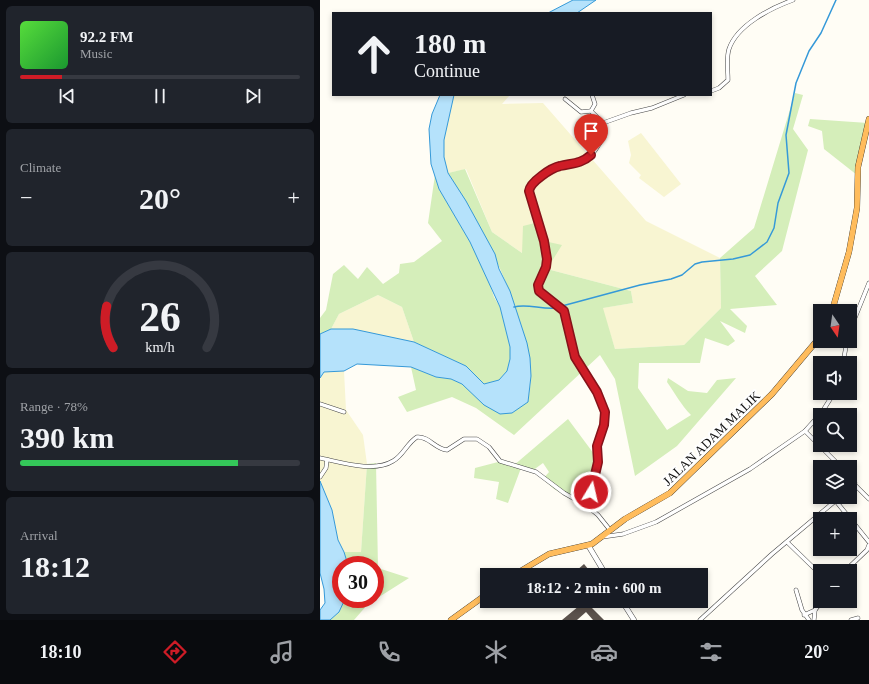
<!DOCTYPE html>
<html lang="en">
<head>
<meta charset="utf-8">
<style>
	body { margin:0; font-family:Georgia,serif; background:#20242c; color:#f1f3f6; height:100vh; display:flex; flex-direction:column; font-size:15px; white-space:nowrap }
	* { box-sizing:border-box; margin:0 }
	p { font-size:13px; color:#9ea1a6 }
	.icon { flex:none; width:22px; height:22px; fill:none; stroke:currentColor; stroke-width:2; stroke-linecap:round; stroke-linejoin:round }
	.map { position:relative; flex:1; overflow:hidden }
	.details { display:flex; flex-direction:column; gap:6px; padding:6px; background:#0d0f14; width:320px }
	.details>* { flex:none }
	.guide { position:absolute; left:12px; top:12px; width:380px; height:84px; border-radius:0px; box-shadow:0 2px 6px #0003; background:#171b24; color:#f1f3f6; overflow:hidden }
	.needle { width:26px; rotate:167deg }
	.tools { position:absolute; left:493px; top:304px; display:grid; gap:8px }
	.tools a { display:grid; place-items:center; width:44px; height:44px; border-radius:0px; background:#171b24; box-shadow:0 2px 6px #0003; font-size:20px }
	.speed { position:absolute; left:12px; top:556px; display:flex; gap:8px; font-size:20px; font-weight:700; text-align:center }
	.speed>* { display:grid; place-content:center; width:52px; height:52px; border-radius:50%; background:#171b24; box-shadow:0 2px 6px #0003; line-height:1 }
	.speed .limit { border:6px solid #d22; background:#fff; color:#111 }
	.pin { position:absolute; display:grid; place-items:center; width:34px; height:34px; color:#fff; margin:-41px -17px; border-radius:50% 50% 50% 0; rotate:-45deg; box-shadow:0 0 4px #0007 }
	.pin .icon { rotate:45deg }
	.me { position:absolute; width:44px; margin:-22px; rotate:9deg; stroke-linejoin:round; filter:drop-shadow(0 0 3px #0008) }
	.turn { display:flex; align-items:center; gap:14px; height:84px; padding:0 16px; font-size:18px }
	.turn .icon { width:52px; height:52px; stroke-width:2.5 }
	.turn b { display:block; font-size:28px; line-height:34px }
	.big { font-size:30px; font-weight:700; line-height:1.1 }
	.details .tile { flex:1; display:flex; flex-direction:column; justify-content:center; gap:6px; min-width:0; padding:0 14px; border-radius:6px; background:#20242c }
	.details .dial { align-items:center; gap:0 }
	.dial svg { height:104px; overflow:visible; fill:none; stroke:#363941; stroke-width:7; stroke-linecap:round; text-anchor:middle }
	.dial text { fill:#f1f3f6; stroke:none }
	.song { display:flex; align-items:center; gap:12px }
	.cover { width:48px; height:48px; border-radius:6px; background:linear-gradient(135deg,hsl(110 70% 55%),hsl(130 70% 35%)) }
	.played { height:4px; border-radius:2px; background:linear-gradient(90deg,#ce1c26 15%,#363941 15%) }
	.keys { display:flex; justify-content:space-around; direction:ltr }
	.heat { display:flex; justify-content:space-between; align-items:center; font-size:22px; direction:ltr }
	.charge { height:6px; border-radius:3px; background:linear-gradient(90deg,#34c759 78%,#363941 0) }
	.trip { position:absolute; left:160px; top:568px; width:228px; height:40px; border-radius:0px; background:#171b24; box-shadow:0 2px 6px #0003; font-weight:700; line-height:40px; text-align:center }
	.menu { display:flex; height:64px; justify-content:space-around; align-items:center; background:#090b0e; color:#9ea1a6 }
	.menu .icon { width:28px; height:28px }
	.menu .active { color:#ce1c26 }
	.menu b { font-size:18px; color:#f1f3f6 }
	main { display:flex; flex:1; min-height:0 }
	.map>svg:first-child { display:block }
	.farmland { fill:#f8f5d2 }
	.green { fill:#d5eeba }
	.water { fill:#b5e2fb; stroke:#3599d8 }
	.lines { fill:none; stroke-linecap:round; stroke-linejoin:round }
	.stream { stroke:#3599d8; stroke-width:1.5 }
	.building { fill:#5b524c }
	.minor-casing { stroke:#444; stroke-width:4.5 }
	.tertiary-casing { stroke:#444; stroke-width:5.5 }
	.trunk-casing { stroke:#222; stroke-width:6 }
	.minor { stroke:#fff; stroke-width:3.5 }
	.tertiary { stroke:#fff; stroke-width:4.5 }
	.trunk { stroke:#ffbc5c; stroke-width:5.5 }
	.route-casing { stroke:#861219; stroke-width:10 }
	.route { stroke:#ce1c26; stroke-width:7 }
	.labels { text-anchor:middle; stroke-width:4; stroke-linejoin:round; paint-order:stroke }
	.street-label { font-size:13px; fill:#111; stroke:#fff }
</style>
</head>
<body>
<main>
<section class="details">
<div class="tile">
<div class="song"><i class="cover"></i><div><b>92.2 FM</b><p>Music</p></div></div>
<div class="played"></div>
<div class="keys"><svg class="icon" aria-label="previous" viewBox="0 0 24 24"><path d="M18 5L8 12l10 7zM5 5v14"/></svg><svg class="icon" aria-label="pause" viewBox="0 0 24 24"><path d="M8 5v14M16 5v14"/></svg><svg class="icon" aria-label="next" viewBox="0 0 24 24"><path d="M6 5l10 7-10 7zM19 5v14"/></svg></div>
</div>
<div class="tile"><p>Climate</p>
<div class="heat"><a>−</a><b class="big">20°</b><a>+</a></div>
</div>
<div class="tile dial"><svg viewBox="0 0 100 80">
<path d="M14 69A42 42 0 1 1 86 69"/>
<path d="M14 69A42 42 0 0 1 9 37" stroke="#ce1c26"/>
<text x="50" y="56" font-size="32" font-weight="700">26</text>
<text x="50" y="72" font-size="11">km/h</text>
</svg></div>
<div class="tile"><p>Range · 78%</p><b class="big">390 km</b><div class="charge"></div></div>
<div class="tile"><p>Arrival</p><b class="big">18:12</b></div>
</section>
<div class="map">
<svg width="549" height="620" viewBox="0 0 549 620">
	<rect width="100%" height="100%" fill="#fffdf5"/>
	<g class="farmland">
		<path d="M 134,95 L 190,95 L 182,104 L 223,103 L 326,221 L 400,258 L 401,308 L 364,345 L 295,349 L 282,308 L 313,303 L 311,291 L 227,269 L 202,253 L 172,232 L 146,169 L 128,173 L 124,156 L 124,140 Z"/>
		<path d="M 321,133 L 361,184 L 344,197 L 319,178 L 321,175 L 309,163 L 311,155 L 308,141 Z"/>
		<path d="M 58,295 L 82,307 L 94,342 L 33,329 L 11,329 L 19,314 Z"/>
		<path d="M 24,371 L 26,410 L 43,435 L 47,464 L 41,552 L 24,552 L 18,540 L 12,510 L 0,481 L 0,378 L 4,372 Z"/>
	</g>
	<g class="green">
		<path d="M 475,93 L 483,95 L 473,129 L 488,150 L 462,251 L 435,276 L 457,305 L 410,309 L 427,326 L 425,333 L 400,321 L 415,341 L 408,346 L 385,338 L 380,363 L 319,363 L 318,388 L 347,430 L 371,415 C 361,405 355,393 347,382 L 348,378 L 368,391 L 387,393 L 397,380 L 416,378 L 357,446 L 315,476 L 295,379 L 280,355 L 194,435 L 156,408 L 132,397 L 87,412 L 78,397 L 96,390 L 91,367 L 116,377 L 131,379 L 142,384 L 153,393 L 208,402 C 209,393 211,384 211,375 C 211,355 205,337 199,318 C 182,267 158,219 128,173 L 145,169 L 172,232 L 202,253 L 203,226 L 219,222 L 224,241 L 242,245 L 227,269 L 311,291 L 313,303 L 283,308 L 295,349 L 364,345 L 401,308 L 400,258 L 434,228 Z"/>
		<path d="M 490,119 L 548,123 L 537,175 L 504,149 L 502,131 L 488,126 Z"/>
		<path d="M 115,175 L 119,189 L 150,242 L 168,279 L 174,297 L 180,307 L 190,347 L 190,359 L 187,371 L 179,380 L 164,384 L 146,366 L 94,342 L 82,307 L 58,295 L 19,314 L 11,329 L 0,334 L 0,318 L 6,310 L 13,274 L 24,265 L 38,279 L 47,267 L 63,284 L 79,273 L 80,264 L 94,262 L 122,241 L 108,223 Z"/>
		<path d="M 248,419 L 274,454 L 270,488 L 264,506 L 234,489 L 223,479 L 229,472 L 223,463 L 212,471 L 201,468 L 188,503 L 176,499 L 179,482 L 154,478 L 155,468 L 178,462 L 193,466 Z"/>
		<path d="M 56,463 L 58,568 L 89,578 L 48,604 L 34,620 L 10,620 L 19,612 L 25,599 L 55,599 L 55,565 L 28,565 L 24,552 L 41,552 L 47,464 Z"/>
	</g>
	<g class="water">
		<path d="M 253,0 L 276,0 L 257,13 L 228,13 Z"/>
		<path d="M 120,95 L 134,95 L 124,140 L 124,157 L 128,173 L 146,201 L 175,254 L 179,269 L 190,291 L 207,343 L 210,358 L 211,376 L 208,402 L 192,413 L 180,414 L 164,405 L 142,384 L 131,379 L 116,377 L 91,367 L 37,364 L 24,371 L 4,372 L 0,378 L 0,334 L 11,329 L 33,329 L 94,342 L 146,366 L 164,384 L 179,380 L 187,371 L 190,359 L 190,347 L 180,307 L 150,242 L 119,189 L 111,164 L 109,129 L 112,114 Z"/>
		<path d="M 0,481 L 12,510 L 18,540 L 24,552 L 28,565 L 21,565 L 21,599 L 25,599 L 19,612 L 10,620 L 0,620 L 0,610 L 5,603 L 4,589 L 0,573 Z"/>
	</g>
	<g class="lines">
		<g class="stream">
			<path d="M 242,306 L 320,285 L 351,279 L 362,275 L 375,264 L 382,262 L 413,259 L 430,255 L 447,242 L 454,228 L 458,203 L 469,173 L 466,135 L 476,83 L 489,51 L 501,33 L 516,0"/>
			<path d="M 194,307 C 207,303 222,310 237,308"/>
		</g>
	</g>
	<g class="building">
		<path d="M 264,564 L 273,575 L 257,575 L 255,572 Z"/>
		<path d="M 265,601 L 284,620 L 273,620 L 266,612 L 257,620 L 242,620 Z"/>
	</g>
	<g class="lines">
		<defs>
			<g id="minor">
				<path d="M 391,91 L 399,88 L 408,80 C 408,70 406,58 409,49 C 417,25 451,8 473,0"/>
				<path d="M 272,95 L 275,104 L 271,111 L 283,123"/>
				<path d="M 245,99 L 261,112 L 271,111"/>
				<path d="M 530,330 L 549,283"/>
				<path d="M 523,363 L 527,341"/>
				<path d="M 0,404 L 24,412"/>
				<path d="M 485,431 L 521,467"/>
				<path d="M 0,458 C 20,462 54,473 73,461 C 83,456 87,443 97,437 C 109,436 115,449 127,450 L 144,439 L 157,439 L 169,447 L 180,461 L 216,472 L 244,493 L 267,506"/>
				<path d="M 530,475 L 535,483 L 530,489"/>
				<path d="M 0,477 L 6,468 L 7,460"/>
				<path d="M 534,484 L 549,499"/>
				<path d="M 515,500 L 549,542"/>
				<path d="M 290,530 L 278,515 L 267,506 L 278,462 L 277,446 L 284,425 L 285,412 L 277,392 L 255,357 L 244,311 L 219,291 L 218,285 L 226,267 L 227,259 L 223,237 L 210,200 L 209,188 C 214,180 230,168 240,166 C 248,164 257,165 264,161 C 274,155 280,144 285,133 L 283,123 L 311,113 L 332,108 L 364,95"/>
				<path d="M 282,537 L 303,534 L 336,522 L 430,469 L 485,431 L 502,412 L 514,393"/>
				<path d="M 467,542 L 500,574"/>
				<path d="M 525,571 L 547,550 L 549,545"/>
				<path d="M 476,590 L 482,610 L 489,620"/>
				<path d="M 484,615 L 495,610"/>
				<path d="M 380,620 L 452,554 L 520,497"/>
				<path d="M 494,620 L 495,610 L 502,601"/>
				<path d="M 531,620 L 538,618"/>
			</g>
			<g id="tertiary">
				<path d="M 268,545 L 286,575"/>
				<path d="M 302,601 L 314,620"/>
			</g>
			<g id="trunk">
				<path d="M 512,311 L 529,252 L 537,208 L 538,167 L 549,119"/>
				<path d="M 194,575 L 229,554 L 272,544 L 305,519 L 350,493 L 452,394 L 500,337"/>
				<path d="M 131,620 L 167,594"/>
			</g>
		</defs>
		<use href="#minor" class="minor-casing"/>
		<use href="#tertiary" class="tertiary-casing"/>
		<use href="#trunk" class="trunk-casing"/>
		<use href="#minor" class="minor"/>
		<use href="#tertiary" class="tertiary"/>
		<use href="#trunk" class="trunk"/>
	</g>
	<g class="lines">
		<defs>
			<path id="route" d="M 271,155 C 261,164 252,163 240,166 C 231,168 210,182 209,191 L 224,241 L 227,259 L 226,267 L 218,285 L 219,291 L 244,311 L 255,357 L 277,392 L 285,412 L 284,425 L 277,446 L 278,462 L 271,492"/>
		</defs>
		<use href="#route" class="route-casing"/>
		<use href="#route" class="route"/>
	</g>
	<g class="labels">
		<g class="street-label">
			<text transform="translate(391 438) rotate(-44)" y="5">JALAN ADAM MALIK</text>
		</g>
	</g>
</svg>
<div class="tools">
<a><svg class="needle" viewBox="-14 -14 28 28"><path d="M0-13l5 13h-10z" fill="#e53935"/><path d="M0 13l5-13h-10z" fill="#9ea1a6"/></svg></a>
<a><svg class="icon" aria-label="sound" viewBox="0 0 24 24"><path d="M4 9h4l5-4v14l-5-4H4zM17 9q2 3 0 6"/></svg></a>
<a><svg class="icon" aria-label="search" viewBox="0 0 24 24"><circle cx="10" cy="10" r="6"/><path d="M15 15l6 6"/></svg></a>
<a><svg class="icon" aria-label="layers" viewBox="0 0 24 24"><path d="M12 4l9 5-9 5-9-5zM3 14l9 5 9-5"/></svg></a>
<a>+</a>
<a>−</a>
</div>
<div class="speed"><div class="limit">30</div></div>
<div class="pin" style="left:271px;top:155px;background:#d93025"><svg class="icon" aria-label="arrive" viewBox="0 0 24 24"><path d="M6 21V4h12l-3 4 3 4H6"/></svg></div>
<svg class="me" style="left:271px;top:492px" viewBox="-20 -20 40 40"><circle r="17" fill="#ce1c26" stroke="#fff" stroke-width="3"/><path d="M0-11L8 9 0 5-8 9z" fill="#fff"/></svg>
<div class="trip">18:12 · 2 min · 600 m</div>
<div class="guide">
<div class="turn"><svg class="icon" aria-label="ahead" viewBox="0 0 24 24"><path d="M12 20V5M6 11l6-6 6 6"/></svg><div><b>180 m</b>Continue</div></div>
</div>
</div>
</main>
<nav class="menu">
<b>18:10</b>
<svg class="icon active" aria-label="directions" viewBox="0 0 24 24"><path d="M12 3l9 9-9 9-9-9zM9 14v-3h6M13 9l2 2-2 2"/></svg>
<svg class="icon" aria-label="music" viewBox="0 0 24 24"><path d="M9 18V5l10-2v13"/><circle cx="6" cy="18" r="3"/><circle cx="16" cy="16" r="3"/></svg>
<svg class="icon" aria-label="phone" viewBox="0 0 24 24"><path d="M5 4h4l2 5-3 2q2 4 5 5l2-3 5 2v4C11 20 4 13 5 4z"/></svg>
<svg class="icon" aria-label="climate" viewBox="0 0 24 24"><path d="M12 3v18M4 7l16 10M4 17L20 7"/></svg>
<svg class="icon" aria-label="car" viewBox="0 0 24 24"><path d="M5 17H2v-5l4-1 3-4h7l3 4 3 1v5h-3M9 17h6M6 11h13"/><circle cx="7" cy="17" r="2"/><circle cx="17" cy="17" r="2"/></svg>
<svg class="icon" aria-label="filters" viewBox="0 0 24 24"><path d="M4 7h16M4 17h16"/><circle cx="9" cy="7" r="2"/><circle cx="15" cy="17" r="2"/></svg>
<b>20°</b>
</nav>
</body>
</html>
